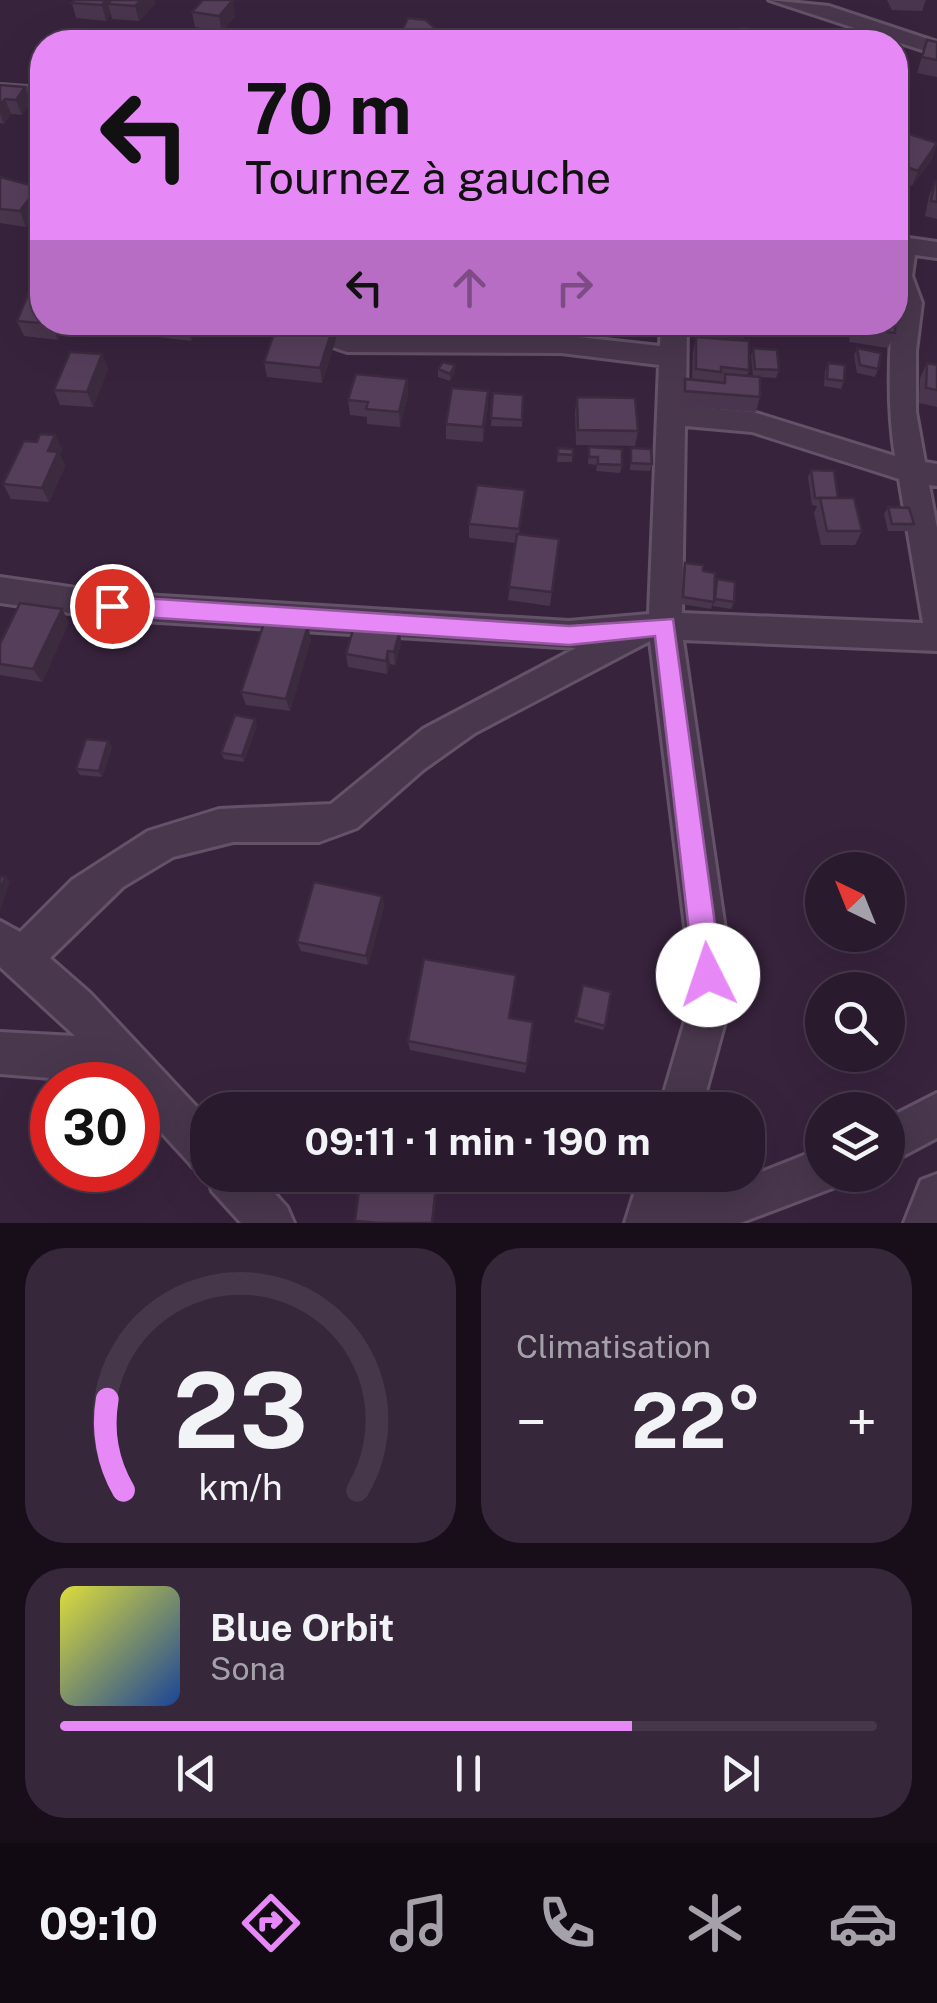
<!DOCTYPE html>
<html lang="fr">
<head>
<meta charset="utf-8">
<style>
	body { margin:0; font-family:"Public Sans",sans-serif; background:#36273a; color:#f1f3f6; height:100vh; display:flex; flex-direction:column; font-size:38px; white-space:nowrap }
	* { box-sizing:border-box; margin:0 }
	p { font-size:32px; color:#a5a1aa }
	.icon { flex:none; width:55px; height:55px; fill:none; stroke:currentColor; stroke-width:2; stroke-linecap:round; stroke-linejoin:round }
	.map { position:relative; height:1223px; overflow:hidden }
	.details { display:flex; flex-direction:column; gap:25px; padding:25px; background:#170e19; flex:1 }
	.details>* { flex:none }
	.banner { position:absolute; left:30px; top:30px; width:878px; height:305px; border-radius:40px; box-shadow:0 10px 40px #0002,0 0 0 2px #46384a; background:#e689f7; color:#111; overflow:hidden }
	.needle { width:65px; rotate:317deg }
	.controls { position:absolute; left:805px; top:852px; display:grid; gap:20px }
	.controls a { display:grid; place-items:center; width:100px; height:100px; border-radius:50%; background:#2a1a2e; box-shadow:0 10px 40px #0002,0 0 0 2px #46384a; font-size:50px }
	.speed { position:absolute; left:30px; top:1062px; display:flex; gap:20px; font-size:50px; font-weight:700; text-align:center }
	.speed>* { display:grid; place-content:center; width:130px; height:130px; border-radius:50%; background:#2a1a2e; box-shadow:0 10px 40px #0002,0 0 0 2px #46384a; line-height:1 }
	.speed .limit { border:15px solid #d22; background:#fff; color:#111 }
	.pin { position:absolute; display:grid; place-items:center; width:85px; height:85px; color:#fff; margin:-42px; border:5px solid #fff; border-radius:50%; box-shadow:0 2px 10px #0007 }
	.me { position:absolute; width:110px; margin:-55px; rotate:356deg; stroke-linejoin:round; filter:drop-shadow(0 0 8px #0008) }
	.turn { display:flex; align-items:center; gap:35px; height:210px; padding:0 50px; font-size:45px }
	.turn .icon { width:130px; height:130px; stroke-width:2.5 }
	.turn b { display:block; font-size:70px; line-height:85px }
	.lanes { display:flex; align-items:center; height:95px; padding:0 50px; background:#0003; justify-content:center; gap:50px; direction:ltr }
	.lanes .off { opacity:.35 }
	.big { font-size:75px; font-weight:700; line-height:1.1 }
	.details .widget { flex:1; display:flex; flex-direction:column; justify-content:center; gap:15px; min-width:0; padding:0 35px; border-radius:40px; background:#36273a }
	.details .dial { align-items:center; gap:0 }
	.dial svg { height:260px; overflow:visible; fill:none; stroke:#46384a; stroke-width:7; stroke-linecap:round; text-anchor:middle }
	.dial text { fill:#f1f3f6; stroke:none }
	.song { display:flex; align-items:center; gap:30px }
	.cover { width:120px; height:120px; border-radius:15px; background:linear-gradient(135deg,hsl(60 70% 55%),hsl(220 70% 35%)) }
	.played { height:10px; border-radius:5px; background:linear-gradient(90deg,#e689f7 70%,#46384a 70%) }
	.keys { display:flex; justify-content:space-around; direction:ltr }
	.heat { display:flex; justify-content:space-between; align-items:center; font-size:55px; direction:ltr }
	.details .tiles { flex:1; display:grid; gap:25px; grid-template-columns:1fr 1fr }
	.widget:last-child { grid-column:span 2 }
	.trip { position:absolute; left:190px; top:1092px; width:575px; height:100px; border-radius:40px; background:#2a1a2e; box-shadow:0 10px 40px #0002,0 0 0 2px #46384a; font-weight:700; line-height:100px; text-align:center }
	.menu { display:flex; height:160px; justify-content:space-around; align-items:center; background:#110a12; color:#a5a1aa }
	.menu .icon { width:70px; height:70px }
	.menu .active { color:#e689f7 }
	.menu b { font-size:45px; color:#f1f3f6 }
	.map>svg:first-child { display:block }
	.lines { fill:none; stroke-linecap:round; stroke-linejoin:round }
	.minor-casing { stroke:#645268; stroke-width:6 }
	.minor { fill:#49374d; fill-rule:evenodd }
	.wall { fill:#49354d }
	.shaded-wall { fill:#3c2b3f }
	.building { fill:#553e5a; stroke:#3c2b3f; stroke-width:2.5 }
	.route { fill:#e689f7; stroke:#9659a1; stroke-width:2.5 }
</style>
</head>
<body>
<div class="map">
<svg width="937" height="1223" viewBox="0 0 937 1223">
	<rect width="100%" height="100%" fill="#38233d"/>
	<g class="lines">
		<defs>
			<g id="minor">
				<path d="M 769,0 L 829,6 L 937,42 L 937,55 Z"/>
				<path d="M 0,85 L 42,88 L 42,100 L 0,97 Z"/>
				<path d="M 895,236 L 937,242 L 937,258 L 915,255 L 912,276 L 922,303 L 916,351 L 916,412 L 925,462 L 937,464 L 937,486 L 929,485 L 937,528 L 937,651 L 683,640 L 727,943 L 729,1007 L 701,1110 L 659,1110 L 689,1007 L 687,943 L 650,641 L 475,733 L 423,770 L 357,828 L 319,842 L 233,842 L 173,857 L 123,887 L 50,958 L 90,993 L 208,1119 L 208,1175 L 258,1175 L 287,1207 L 294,1223 L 241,1223 L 212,1191 L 207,1173 L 193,1167 L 138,1107 L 138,1085 L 0,1074 L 0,1032 L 75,1036 L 0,967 L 0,921 L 20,932 L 72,880 L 148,831 L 219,809 L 331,804 L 423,729 L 576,648 L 111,619 L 0,603 L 0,577 L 111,593 L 569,621 L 649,614 L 659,365 L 561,353 L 347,352 L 277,328 L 273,322 L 315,322 L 372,336 L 561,335 L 660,346 L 661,322 L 687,322 L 686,406 L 753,412 L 895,456 C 883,380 895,311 895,236 ZM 685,426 L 752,432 L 899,479 L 923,623 L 682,613 Z"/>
				<path d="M 937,1093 L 937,1138 L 888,1164 L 888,1118 Z"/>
				<path d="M 822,1148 L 822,1175 L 842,1175 L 838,1186 L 740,1223 L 625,1223 L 640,1175 L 684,1175 L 680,1193 L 751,1176 Z"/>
				<path d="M 937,1174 L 937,1223 L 904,1223 L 921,1180 Z"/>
			</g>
		</defs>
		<use href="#minor" class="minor-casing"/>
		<use href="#minor" class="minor"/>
	</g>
	<g class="wall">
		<path d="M 75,0 L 154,0 L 155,4 L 139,21 L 112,19 L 111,14 L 106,21 L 76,18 L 72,3 Z"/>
		<path d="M 887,0 L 926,0 L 922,11 L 892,10 Z"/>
		<path d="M 192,12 L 235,16 L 222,32 L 195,27 Z"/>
		<path d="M 738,37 L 758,39 L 756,42 L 737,42 Z"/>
		<path d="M 927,40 L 937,42 L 937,77 L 917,73 Z"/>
		<path d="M 0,85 L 31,103 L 22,115 L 11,114 L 4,124 L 0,123 Z"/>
		<path d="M 895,146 L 932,159 L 912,186 L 903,183 L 895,196 Z"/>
		<path d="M 0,177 L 42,199 L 42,205 L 26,227 L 0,223 Z"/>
		<path d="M 935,181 L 937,181 L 937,219 L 925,216 L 929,196 Z"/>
		<path d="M 17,321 L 67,322 L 58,340 L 24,336 Z"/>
		<path d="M 702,322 L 744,322 L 743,341 L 749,370 L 747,376 L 753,376 L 751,356 L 753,348 L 779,370 L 776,378 L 755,377 L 760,397 L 756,412 L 681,406 L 681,394 L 685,379 L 692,380 L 693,352 L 696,337 L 701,337 Z"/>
		<path d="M 851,322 L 895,322 L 895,333 L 888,348 L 849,342 Z"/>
		<path d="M 199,324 L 191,341 L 159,337 L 157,329 Z"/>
		<path d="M 334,324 L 336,339 L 322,383 L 267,377 L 264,362 Z"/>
		<path d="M 857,348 L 878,369 L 875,377 L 857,373 L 854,355 Z"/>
		<path d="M 102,354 L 108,369 L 93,407 L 60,405 L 54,390 Z"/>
		<path d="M 828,363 L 844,381 L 841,389 L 824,386 L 825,371 Z"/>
		<path d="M 927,363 L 937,365 L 937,407 L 919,403 L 920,378 Z"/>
		<path d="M 438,369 L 455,373 L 450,381 L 438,377 Z"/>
		<path d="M 407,379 L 408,395 L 400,427 L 367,424 L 367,417 L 350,415 L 348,400 Z"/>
		<path d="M 488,391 L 488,406 L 483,442 L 446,439 L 446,424 Z"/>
		<path d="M 493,393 L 523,395 L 522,427 L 491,426 Z"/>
		<path d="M 577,397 L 638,431 L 635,446 L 576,445 L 575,412 Z"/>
		<path d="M 55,435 L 62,450 L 60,455 L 65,466 L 49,502 L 11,499 L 3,484 L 37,442 Z"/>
		<path d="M 589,447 L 622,465 L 620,473 L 596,471 L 597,465 L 588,464 Z"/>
		<path d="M 558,448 L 573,449 L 572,462 L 557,462 Z"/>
		<path d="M 631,448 L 652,464 L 650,471 L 630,470 Z"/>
		<path d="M 811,470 L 838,498 L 862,531 L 855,545 L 821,545 L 814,513 L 817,506 L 812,505 L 808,477 Z"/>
		<path d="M 524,504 L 519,534 L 559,539 L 550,606 L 508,600 L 516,543 L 469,538 L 469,524 Z"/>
		<path d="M 888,507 L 914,524 L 909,531 L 888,531 L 884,514 Z"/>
		<path d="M 685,563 L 703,571 L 715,586 L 717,579 L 734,602 L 731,609 L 713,606 L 713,602 L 711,609 L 681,604 L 683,570 Z"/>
		<path d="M 69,622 L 42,682 L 0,675 L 0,644 Z"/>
		<path d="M 400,630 L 401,643 L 395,665 L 390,664 L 387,674 L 348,667 L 346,654 Z"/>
		<path d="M 311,639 L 290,711 L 246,705 L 241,692 Z"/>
		<path d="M 257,725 L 244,762 L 224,759 L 221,753 Z"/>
		<path d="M 112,747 L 102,777 L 80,775 L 76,769 Z"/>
		<path d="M 382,896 L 384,906 L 368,965 L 301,951 L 297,942 Z"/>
		<path d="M 583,985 L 605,1026 L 603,1030 L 574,1022 Z"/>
		<path d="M 509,1018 L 527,1064 L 525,1073 L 410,1050 L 408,1041 Z"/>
		<path d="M 361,1175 L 447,1175 L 446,1181 L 438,1180 L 433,1223 L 358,1223 L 355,1221 Z"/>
	</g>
	<g class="shaded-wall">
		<path d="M 106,0 L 121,0 L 108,4 L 111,14 L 106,21 L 102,5 Z"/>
		<path d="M 141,0 L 154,0 L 155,4 L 139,21 L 135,6 Z"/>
		<path d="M 233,0 L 235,16 L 222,32 L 219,16 Z"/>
		<path d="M 25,87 L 31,103 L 22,115 L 16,100 Z"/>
		<path d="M 5,99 L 11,114 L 4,124 L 0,113 L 0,105 Z"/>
		<path d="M 937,145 L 932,159 L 912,186 L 918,171 Z"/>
		<path d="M 908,170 L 902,186 L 895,196 L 895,189 Z"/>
		<path d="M 38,187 L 42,199 L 42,205 L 26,227 L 20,211 Z"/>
		<path d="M 52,322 L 67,322 L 58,340 L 51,324 Z"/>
		<path d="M 194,322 L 199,324 L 191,341 L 189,333 Z"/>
		<path d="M 334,324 L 336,339 L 322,383 L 320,368 Z"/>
		<path d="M 102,354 L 108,369 L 93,407 L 87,392 Z"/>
		<path d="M 455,365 L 455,373 L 450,381 L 450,374 Z"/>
		<path d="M 407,379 L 408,395 L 400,427 L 399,412 Z"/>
		<path d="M 488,391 L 488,406 L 483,442 L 483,427 Z"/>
		<path d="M 55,435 L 62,450 L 60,455 L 65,466 L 49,502 L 42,488 L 48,451 Z"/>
		<path d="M 62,609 L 69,622 L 42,682 L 33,669 Z"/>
		<path d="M 308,625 L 311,639 L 290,711 L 286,699 Z"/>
		<path d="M 400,630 L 401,643 L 395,665 L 394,652 Z"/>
		<path d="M 388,651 L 390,664 L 387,674 L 386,661 Z"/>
		<path d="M 255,719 L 257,725 L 244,762 L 242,756 Z"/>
		<path d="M 108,741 L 112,747 L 102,777 L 99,771 Z"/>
		<path d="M 5,877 L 10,882 L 0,910 L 0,890 Z"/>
		<path d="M 382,896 L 384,906 L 368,965 L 366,956 Z"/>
		<path d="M 437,1175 L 438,1180 L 433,1223 L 432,1223 Z"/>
	</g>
	<g class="building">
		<path d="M 75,0 L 106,0 L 102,5 L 72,3 Z"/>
		<path d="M 111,0 L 141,0 L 135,6 L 108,4 Z"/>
		<path d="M 203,0 L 233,0 L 219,16 L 192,12 Z"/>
		<path d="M 408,18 L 426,20 L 442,35 L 432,42 L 404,42 L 397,41 Z"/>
		<path d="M 743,28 L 760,31 L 755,41 L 738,37 Z"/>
		<path d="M 927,40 L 937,42 L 937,60 L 922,57 Z"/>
		<path d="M 0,85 L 25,87 L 16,100 L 5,99 L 0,105 Z"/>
		<path d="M 906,133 L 937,143 L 918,171 L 895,163 L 895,146 Z"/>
		<path d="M 895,166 L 908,170 L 895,189 Z"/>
		<path d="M 0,177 L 38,187 L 20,211 L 0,209 Z"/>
		<path d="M 935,181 L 937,181 L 937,202 L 931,201 Z"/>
		<path d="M 29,292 L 42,292 L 42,322 L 52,322 L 51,324 L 17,321 Z"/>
		<path d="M 895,304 L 896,304 L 895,333 L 855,327 L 856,322 L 895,322 Z"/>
		<path d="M 160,322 L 194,322 L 189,333 L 157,329 Z"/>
		<path d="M 278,322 L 334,324 L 320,368 L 264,362 Z"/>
		<path d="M 705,322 L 744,322 L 743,338 L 704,334 Z"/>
		<path d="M 696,337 L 749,341 L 749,370 L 721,367 L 721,372 L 696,369 Z"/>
		<path d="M 753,348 L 777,350 L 779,370 L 755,369 Z"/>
		<path d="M 857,348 L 881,353 L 878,369 L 860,365 Z"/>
		<path d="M 70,352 L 102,354 L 87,392 L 54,390 Z"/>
		<path d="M 443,362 L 455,365 L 450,374 L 438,369 Z"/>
		<path d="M 828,363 L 845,365 L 844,381 L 827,379 Z"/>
		<path d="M 927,363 L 937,365 L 937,390 L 926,388 Z"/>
		<path d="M 356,374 L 407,379 L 399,412 L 366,409 L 368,402 L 348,400 Z"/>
		<path d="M 725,374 L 760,377 L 760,397 L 685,391 L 685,379 L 725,383 Z"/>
		<path d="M 452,388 L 488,391 L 483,427 L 446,424 Z"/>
		<path d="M 493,393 L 523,395 L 522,420 L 491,418 Z"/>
		<path d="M 577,397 L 635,398 L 638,431 L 578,430 Z"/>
		<path d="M 40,434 L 55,435 L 48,451 L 58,452 L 42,488 L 3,484 L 24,441 L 37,442 Z"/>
		<path d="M 589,447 L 622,449 L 622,465 L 598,464 L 598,457 L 589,457 Z"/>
		<path d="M 558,448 L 573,449 L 573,455 L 558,454 Z"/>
		<path d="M 631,448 L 651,449 L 652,464 L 631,463 Z"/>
		<path d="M 811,470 L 834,471 L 838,498 L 815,498 Z"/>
		<path d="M 477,485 L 525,490 L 519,529 L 469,524 Z"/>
		<path d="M 820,498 L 854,498 L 862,531 L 827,531 Z"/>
		<path d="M 888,507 L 909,508 L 914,524 L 892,524 Z"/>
		<path d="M 517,534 L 559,539 L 552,592 L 509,587 Z"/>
		<path d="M 685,563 L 703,565 L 703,571 L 715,573 L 714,602 L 683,597 Z"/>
		<path d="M 717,579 L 735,582 L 734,602 L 715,599 Z"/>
		<path d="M 20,603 L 62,609 L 33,669 L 0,664 L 0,644 Z"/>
		<path d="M 265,620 L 308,625 L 286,699 L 241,692 Z"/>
		<path d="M 355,623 L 400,630 L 394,652 L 388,651 L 386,661 L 346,654 Z"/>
		<path d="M 235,715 L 255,719 L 242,756 L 221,753 Z"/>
		<path d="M 86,739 L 108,741 L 99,771 L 76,769 Z"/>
		<path d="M 0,877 L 5,877 L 0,890 Z"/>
		<path d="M 314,882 L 382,896 L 366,956 L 297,942 Z"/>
		<path d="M 424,959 L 516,975 L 509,1018 L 533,1022 L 527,1064 L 408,1041 Z"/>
		<path d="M 583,985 L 611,992 L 605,1026 L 576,1018 Z"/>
		<path d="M 418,1105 L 440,1107 L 440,1110 L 417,1110 Z"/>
		<path d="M 361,1175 L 437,1175 L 432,1223 L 379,1223 L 355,1221 Z"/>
	</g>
	<path class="route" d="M 112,596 L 569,626 L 673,619 L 722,975 L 718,985 L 708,989 L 698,985 L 694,975 L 655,636 L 569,645 L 112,615 L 100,606 Z"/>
</svg>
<div class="controls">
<a><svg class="needle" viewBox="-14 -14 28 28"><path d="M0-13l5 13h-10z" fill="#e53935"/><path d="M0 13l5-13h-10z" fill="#a5a1aa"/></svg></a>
<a><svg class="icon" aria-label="search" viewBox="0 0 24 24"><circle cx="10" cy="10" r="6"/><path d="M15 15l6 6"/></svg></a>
<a><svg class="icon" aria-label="layers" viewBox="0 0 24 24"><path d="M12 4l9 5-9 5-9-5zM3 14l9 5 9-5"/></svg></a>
</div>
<div class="speed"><div class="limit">30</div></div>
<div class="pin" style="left:112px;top:606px;background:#d93025"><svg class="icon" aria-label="arrive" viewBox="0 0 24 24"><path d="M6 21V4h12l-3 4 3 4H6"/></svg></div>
<svg class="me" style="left:708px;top:975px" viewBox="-20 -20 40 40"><circle r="19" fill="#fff"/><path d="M0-13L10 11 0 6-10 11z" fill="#e689f7"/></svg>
<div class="trip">09:11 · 1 min · 190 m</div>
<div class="banner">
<div class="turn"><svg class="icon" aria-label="left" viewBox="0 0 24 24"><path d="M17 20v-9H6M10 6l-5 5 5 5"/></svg><div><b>70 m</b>Tournez à gauche</div></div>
<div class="lanes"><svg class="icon" aria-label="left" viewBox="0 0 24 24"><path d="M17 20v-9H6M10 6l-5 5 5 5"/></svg><svg class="icon off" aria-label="ahead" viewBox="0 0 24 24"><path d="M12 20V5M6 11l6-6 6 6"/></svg><svg class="icon off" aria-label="right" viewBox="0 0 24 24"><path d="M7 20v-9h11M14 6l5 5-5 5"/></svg></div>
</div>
</div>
<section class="details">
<div class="tiles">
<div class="widget dial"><svg viewBox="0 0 100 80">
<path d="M14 69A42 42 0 1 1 86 69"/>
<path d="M14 69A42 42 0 0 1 9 41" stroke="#e689f7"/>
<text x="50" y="56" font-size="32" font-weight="700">23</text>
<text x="50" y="72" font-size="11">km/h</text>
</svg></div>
<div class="widget"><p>Climatisation</p>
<div class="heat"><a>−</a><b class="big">22°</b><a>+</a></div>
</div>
<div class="widget">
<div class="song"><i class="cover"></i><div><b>Blue Orbit</b><p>Sona</p></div></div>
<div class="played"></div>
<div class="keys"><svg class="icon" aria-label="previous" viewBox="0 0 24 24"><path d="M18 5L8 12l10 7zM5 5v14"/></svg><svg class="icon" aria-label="pause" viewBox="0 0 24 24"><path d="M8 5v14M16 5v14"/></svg><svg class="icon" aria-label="next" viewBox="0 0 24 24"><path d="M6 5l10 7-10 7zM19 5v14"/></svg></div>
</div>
</div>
</section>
<nav class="menu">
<b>09:10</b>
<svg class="icon active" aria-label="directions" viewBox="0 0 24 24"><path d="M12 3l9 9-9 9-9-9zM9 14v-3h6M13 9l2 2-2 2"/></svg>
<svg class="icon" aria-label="music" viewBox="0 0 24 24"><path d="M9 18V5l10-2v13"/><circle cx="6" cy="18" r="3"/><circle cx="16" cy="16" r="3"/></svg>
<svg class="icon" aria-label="phone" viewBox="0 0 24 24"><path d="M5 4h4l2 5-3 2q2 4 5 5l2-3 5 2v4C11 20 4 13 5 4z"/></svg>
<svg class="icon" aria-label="climate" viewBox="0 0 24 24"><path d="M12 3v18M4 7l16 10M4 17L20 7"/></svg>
<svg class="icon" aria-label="car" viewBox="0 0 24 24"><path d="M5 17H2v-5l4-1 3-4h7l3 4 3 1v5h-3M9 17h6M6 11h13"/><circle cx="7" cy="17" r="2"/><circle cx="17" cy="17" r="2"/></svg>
</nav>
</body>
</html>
